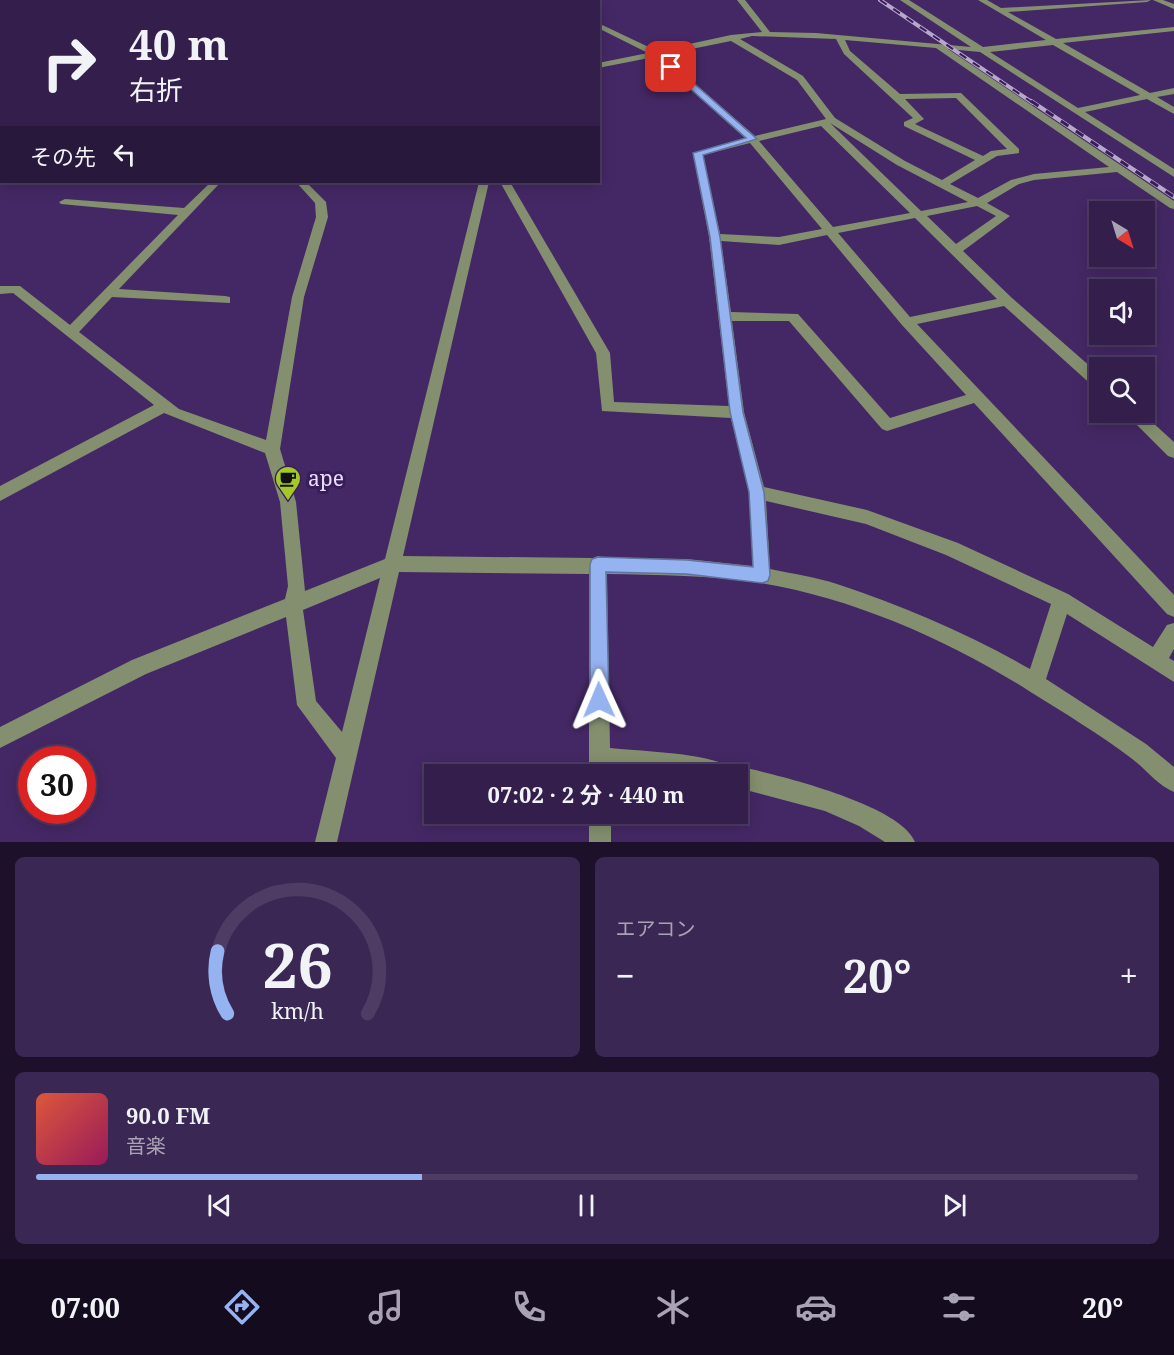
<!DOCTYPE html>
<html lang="ja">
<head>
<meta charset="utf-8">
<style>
	body { margin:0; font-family:"Noto Serif","Noto Sans JP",serif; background:#3b2753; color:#f1f3f6; height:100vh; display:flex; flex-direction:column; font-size:22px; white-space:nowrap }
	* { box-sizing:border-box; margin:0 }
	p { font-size:20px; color:#a9a2b5 }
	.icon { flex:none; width:33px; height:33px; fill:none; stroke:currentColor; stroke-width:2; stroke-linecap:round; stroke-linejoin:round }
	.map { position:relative; height:842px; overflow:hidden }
	.panel { display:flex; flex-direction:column; gap:15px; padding:15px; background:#1c102a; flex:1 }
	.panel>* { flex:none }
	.banner { position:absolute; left:0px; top:0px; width:600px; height:183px; box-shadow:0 3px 15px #0003,0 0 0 2px #4e3c64; background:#331e4c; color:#f1f3f6; overflow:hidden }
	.needle { width:39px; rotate:142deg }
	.tools { position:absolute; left:1089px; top:201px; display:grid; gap:12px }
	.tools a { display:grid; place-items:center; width:66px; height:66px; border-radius:0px; background:#331e4c; box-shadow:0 3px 15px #0003,0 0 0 2px #4e3c64; font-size:30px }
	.speed { position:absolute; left:18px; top:746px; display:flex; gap:12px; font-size:30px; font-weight:700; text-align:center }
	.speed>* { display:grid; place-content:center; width:78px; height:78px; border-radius:50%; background:#331e4c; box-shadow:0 3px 15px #0003,0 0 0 2px #4e3c64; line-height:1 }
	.speed .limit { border:9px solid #d22; background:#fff; color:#111 }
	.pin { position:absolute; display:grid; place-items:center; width:51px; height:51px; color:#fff; margin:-26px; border-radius:12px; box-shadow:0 3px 9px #0006 }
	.me { position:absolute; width:66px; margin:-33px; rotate:359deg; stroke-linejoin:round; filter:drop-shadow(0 0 4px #0008) }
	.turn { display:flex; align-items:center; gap:21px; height:126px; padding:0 30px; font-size:27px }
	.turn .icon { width:78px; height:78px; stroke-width:2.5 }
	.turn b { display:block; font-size:42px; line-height:51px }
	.then { display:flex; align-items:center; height:57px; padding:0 30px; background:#0003; gap:12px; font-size:22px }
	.big { font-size:45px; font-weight:700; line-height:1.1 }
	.panel .card { flex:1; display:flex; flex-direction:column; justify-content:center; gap:9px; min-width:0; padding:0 21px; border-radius:9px; background:#3b2753 }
	.panel .dial { align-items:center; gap:0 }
	.dial svg { height:156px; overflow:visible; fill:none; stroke:#4e3c64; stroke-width:7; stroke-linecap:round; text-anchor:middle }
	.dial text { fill:#f1f3f6; stroke:none }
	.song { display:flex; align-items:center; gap:18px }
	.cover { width:72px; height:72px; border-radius:9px; background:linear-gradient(135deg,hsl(10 70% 55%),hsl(330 70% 35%)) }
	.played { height:6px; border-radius:3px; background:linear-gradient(90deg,#95b2f1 35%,#4e3c64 35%) }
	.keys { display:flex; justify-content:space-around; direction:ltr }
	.heat { display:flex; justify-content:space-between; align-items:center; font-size:33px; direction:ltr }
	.panel .tiles { flex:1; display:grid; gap:15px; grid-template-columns:1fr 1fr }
	.card:last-child { grid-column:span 2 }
	.trip { position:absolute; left:424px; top:764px; width:324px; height:60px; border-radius:0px; background:#331e4c; box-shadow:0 3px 15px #0003,0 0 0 2px #4e3c64; font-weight:700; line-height:60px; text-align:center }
	.tabs { display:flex; height:96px; justify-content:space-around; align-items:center; background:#140c1e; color:#a9a2b5 }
	.tabs .icon { width:42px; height:42px }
	.tabs .current { color:#95b2f1 }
	.tabs b { font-size:27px; color:#f1f3f6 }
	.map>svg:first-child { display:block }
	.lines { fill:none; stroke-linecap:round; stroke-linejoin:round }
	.minor { fill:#848f6f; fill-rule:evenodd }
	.rail-far1-casing { stroke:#b7a7cd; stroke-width:4 }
	.rail-casing { stroke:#b7a7cd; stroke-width:4.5 }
	.rail-far1 { stroke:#391d59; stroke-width:2; stroke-dasharray:8; stroke-linecap:butt }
	.rail { stroke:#391d59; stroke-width:3; stroke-dasharray:9; stroke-linecap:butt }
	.route { fill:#95b2f1; stroke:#61749d; stroke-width:1.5 }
	.labels { text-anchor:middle; stroke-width:6; stroke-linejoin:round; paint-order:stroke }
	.poi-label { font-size:21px; fill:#e9defb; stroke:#391d59; text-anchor:start }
</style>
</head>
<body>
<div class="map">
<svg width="1174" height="842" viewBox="0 0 1174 842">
	<rect width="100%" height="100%" fill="#442865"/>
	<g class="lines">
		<g class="minor">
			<path d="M 46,0 L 54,0 L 46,2 Z"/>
			<path d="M 130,0 L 138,0 L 130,2 Z"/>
			<path d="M 363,0 L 374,0 L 362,2 Z"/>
			<path d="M 408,0 L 418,0 L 419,2 L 409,2 Z"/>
			<path d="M 474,0 L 482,0 L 482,2 L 475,2 Z"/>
			<path d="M 737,0 L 745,0 L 770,32 L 816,33 L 971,47 L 900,0 L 909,0 L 983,47 L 1046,40 L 978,0 L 987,0 L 1001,8 L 1151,0 L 1147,2 L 1008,12 L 1056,39 L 1174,27 L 1174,31 L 1063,43 L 1150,93 L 1174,88 L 1174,94 L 1157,97 L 1174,107 L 1174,114 L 1147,99 L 1085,112 L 1174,169 L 1174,177 L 980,52 L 948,49 L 1174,201 L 1174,209 L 1170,208 L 1117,172 L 1034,180 L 1019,184 L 987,203 L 1010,216 L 963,251 L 1012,298 L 1100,375 L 1100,389 L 1095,388 L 1004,306 L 917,324 L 1174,595 L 1174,617 L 1167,614 L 974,403 L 887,431 L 882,429 L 789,321 L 732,321 L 744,412 L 764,487 L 867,510 L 958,543 L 1068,594 L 1153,647 L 1167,625 L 1174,623 L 1174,649 L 1169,658 L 1174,661 L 1174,682 L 1067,614 L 1046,679 L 1146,744 L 1174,767 L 1174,792 C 1157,785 1146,769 1131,758 C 1099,734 1063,712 1029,691 C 951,641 853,598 761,583 C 710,575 659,575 607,574 L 610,748 C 636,751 716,753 732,769 L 738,766 C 777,775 900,804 915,842 L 885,842 L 859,826 L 825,811 L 738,788 L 738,774 L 660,774 L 611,770 L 611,774 L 589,774 L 589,574 L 399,572 L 337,842 L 315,842 L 336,758 L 297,705 L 286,617 L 146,674 L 0,748 L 0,727 L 132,660 L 285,599 L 288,586 L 280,502 L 265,453 L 164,413 L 0,501 L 0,486 L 154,405 L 13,293 L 0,294 L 0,286 L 20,286 L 70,325 L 178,215 L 61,204 L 59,202 L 65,199 L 184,208 L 211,182 L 221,182 L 119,289 L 225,296 L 230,297 L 230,303 L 112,297 L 79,332 L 179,409 L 266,440 L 292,297 L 316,217 L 315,203 L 296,182 L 306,182 L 326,202 L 328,217 L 304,297 L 280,449 L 296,502 L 305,591 L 385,559 L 479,182 L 489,182 L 403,556 L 593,558 L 598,556 L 604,558 L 687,559 L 753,566 L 749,492 L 731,418 L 602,411 L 596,353 L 500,182 L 510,182 L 610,353 L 614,402 L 729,406 L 709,237 L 693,153 L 745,138 L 654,57 L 598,68 L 598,63 L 648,53 L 598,28 L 598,23 L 657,51 L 731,35 L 762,32 ZM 752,36 L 836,39 L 844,54 L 913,118 L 904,122 L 904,126 L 975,160 L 942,180 L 905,161 L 835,118 L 803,76 L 740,39 ZM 845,40 L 936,48 L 1109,167 L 1034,174 L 1011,180 L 978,198 L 950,184 L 997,156 L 1019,153 L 1019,149 L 961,93 L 900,94 L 850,51 ZM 731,41 L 797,80 L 826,119 L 755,136 L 662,55 ZM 1053,45 L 1140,95 L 1078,108 L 990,52 ZM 956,98 L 1007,149 L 991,151 L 983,156 L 915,124 L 924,119 L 905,99 ZM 830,123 L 897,165 L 968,202 L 921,211 ZM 821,126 L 910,213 L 833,227 L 759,141 ZM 750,143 L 822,229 L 779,237 L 720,234 L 703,155 ZM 977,206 L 996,216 L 956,244 L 927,216 ZM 915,218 L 997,299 L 910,317 L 838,233 ZM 827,235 L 902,325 L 966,395 L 890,418 L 798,314 L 731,312 L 721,241 L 779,245 ZM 766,501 L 866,524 L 946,555 L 1051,604 L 1030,669 C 969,634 904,606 837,584 C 816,577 793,574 770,569 ZM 380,578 L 342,732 L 316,701 L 303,610 Z"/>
			<path d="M 1153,0 L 1163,0 L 1174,4 L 1174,9 Z"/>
			<path d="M 0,51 L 2,51 L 0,56 Z"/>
			<rect x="0" y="99" width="2" height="6"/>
			<path d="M 1124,412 L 1141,412 L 1174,442 L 1174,458 L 1168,456 Z"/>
			<rect x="589" y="813" width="22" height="29"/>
		</g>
		<defs>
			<path id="rail-far1" d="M 880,0 L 1033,103"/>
			<path id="rail" d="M 1031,101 L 1174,197"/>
		</defs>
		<use href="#rail-far1" class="rail-far1-casing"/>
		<use href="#rail" class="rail-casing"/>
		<use href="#rail-far1" class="rail-far1"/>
		<use href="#rail" class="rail"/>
	</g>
	<path class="route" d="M 668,65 L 673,65 L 757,139 L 703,155 L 720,237 L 743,412 L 764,492 L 770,575 L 768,581 L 762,583 L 687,574 L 606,572 L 609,700 L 606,707 L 599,709 L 593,707 L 590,700 L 590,564 L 592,559 L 598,557 L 687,560 L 753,567 L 749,492 L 730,412 L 710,237 L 693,153 L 746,138 L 668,69 Z"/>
	<defs>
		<symbol id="cafe-pin" viewBox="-11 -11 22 30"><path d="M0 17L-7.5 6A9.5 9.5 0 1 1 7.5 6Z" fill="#a4c825" stroke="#391d59"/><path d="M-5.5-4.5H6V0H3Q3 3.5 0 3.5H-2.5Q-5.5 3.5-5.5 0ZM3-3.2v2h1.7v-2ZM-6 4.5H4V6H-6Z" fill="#111"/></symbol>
	</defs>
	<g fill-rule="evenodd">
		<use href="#cafe-pin" x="273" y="464" width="30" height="40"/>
	</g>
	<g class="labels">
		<g class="poi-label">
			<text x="308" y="486">ape</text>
		</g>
	</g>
</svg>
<div class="tools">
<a><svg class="needle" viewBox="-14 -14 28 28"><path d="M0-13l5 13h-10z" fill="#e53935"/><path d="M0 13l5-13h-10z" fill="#a9a2b5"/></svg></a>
<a><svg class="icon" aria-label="sound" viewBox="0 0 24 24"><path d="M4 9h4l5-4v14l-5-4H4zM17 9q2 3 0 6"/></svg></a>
<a><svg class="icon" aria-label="search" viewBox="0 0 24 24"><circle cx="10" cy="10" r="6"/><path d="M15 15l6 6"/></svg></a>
</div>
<div class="speed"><div class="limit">30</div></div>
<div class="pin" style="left:671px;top:67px;background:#d93025"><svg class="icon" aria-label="arrive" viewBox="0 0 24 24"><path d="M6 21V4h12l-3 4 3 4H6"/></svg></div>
<svg class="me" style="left:599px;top:700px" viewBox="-20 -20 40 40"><path d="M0-17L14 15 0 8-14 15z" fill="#95b2f1" stroke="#fff" stroke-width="4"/></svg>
<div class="trip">07:02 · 2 分 · 440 m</div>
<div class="banner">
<div class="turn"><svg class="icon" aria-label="right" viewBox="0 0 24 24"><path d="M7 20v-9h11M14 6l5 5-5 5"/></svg><div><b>40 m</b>右折</div></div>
<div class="then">その先<svg class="icon" aria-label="left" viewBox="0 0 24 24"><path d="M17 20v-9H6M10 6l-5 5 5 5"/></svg></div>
</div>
</div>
<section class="panel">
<div class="tiles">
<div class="card dial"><svg viewBox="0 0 100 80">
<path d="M14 69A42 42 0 1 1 86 69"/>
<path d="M14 69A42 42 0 0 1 9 37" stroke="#95b2f1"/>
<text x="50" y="56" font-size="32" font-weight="700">26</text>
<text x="50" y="72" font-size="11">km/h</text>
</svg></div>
<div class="card"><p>エアコン</p>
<div class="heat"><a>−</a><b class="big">20°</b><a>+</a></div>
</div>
<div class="card">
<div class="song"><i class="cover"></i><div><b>90.0 FM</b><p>音楽</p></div></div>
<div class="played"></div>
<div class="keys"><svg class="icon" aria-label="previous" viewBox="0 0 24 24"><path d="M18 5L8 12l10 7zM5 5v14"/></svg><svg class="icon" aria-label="pause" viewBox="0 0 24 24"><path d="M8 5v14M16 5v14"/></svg><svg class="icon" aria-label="next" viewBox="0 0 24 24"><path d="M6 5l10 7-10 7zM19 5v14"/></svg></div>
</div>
</div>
</section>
<nav class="tabs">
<b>07:00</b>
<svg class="icon current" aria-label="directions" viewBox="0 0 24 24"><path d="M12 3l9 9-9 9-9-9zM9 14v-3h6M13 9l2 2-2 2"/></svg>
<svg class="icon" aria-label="music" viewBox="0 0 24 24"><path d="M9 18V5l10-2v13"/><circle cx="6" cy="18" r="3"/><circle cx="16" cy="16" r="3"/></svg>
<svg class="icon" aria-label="phone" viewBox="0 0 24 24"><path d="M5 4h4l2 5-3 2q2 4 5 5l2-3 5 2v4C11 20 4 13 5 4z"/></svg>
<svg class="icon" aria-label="climate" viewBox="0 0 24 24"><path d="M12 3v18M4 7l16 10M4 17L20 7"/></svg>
<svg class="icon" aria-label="car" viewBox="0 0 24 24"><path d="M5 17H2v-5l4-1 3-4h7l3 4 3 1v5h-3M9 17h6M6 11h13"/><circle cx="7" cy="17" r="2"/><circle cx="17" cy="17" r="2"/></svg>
<svg class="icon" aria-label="filters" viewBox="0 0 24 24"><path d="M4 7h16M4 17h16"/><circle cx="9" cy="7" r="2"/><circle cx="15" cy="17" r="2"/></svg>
<b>20°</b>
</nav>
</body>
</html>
